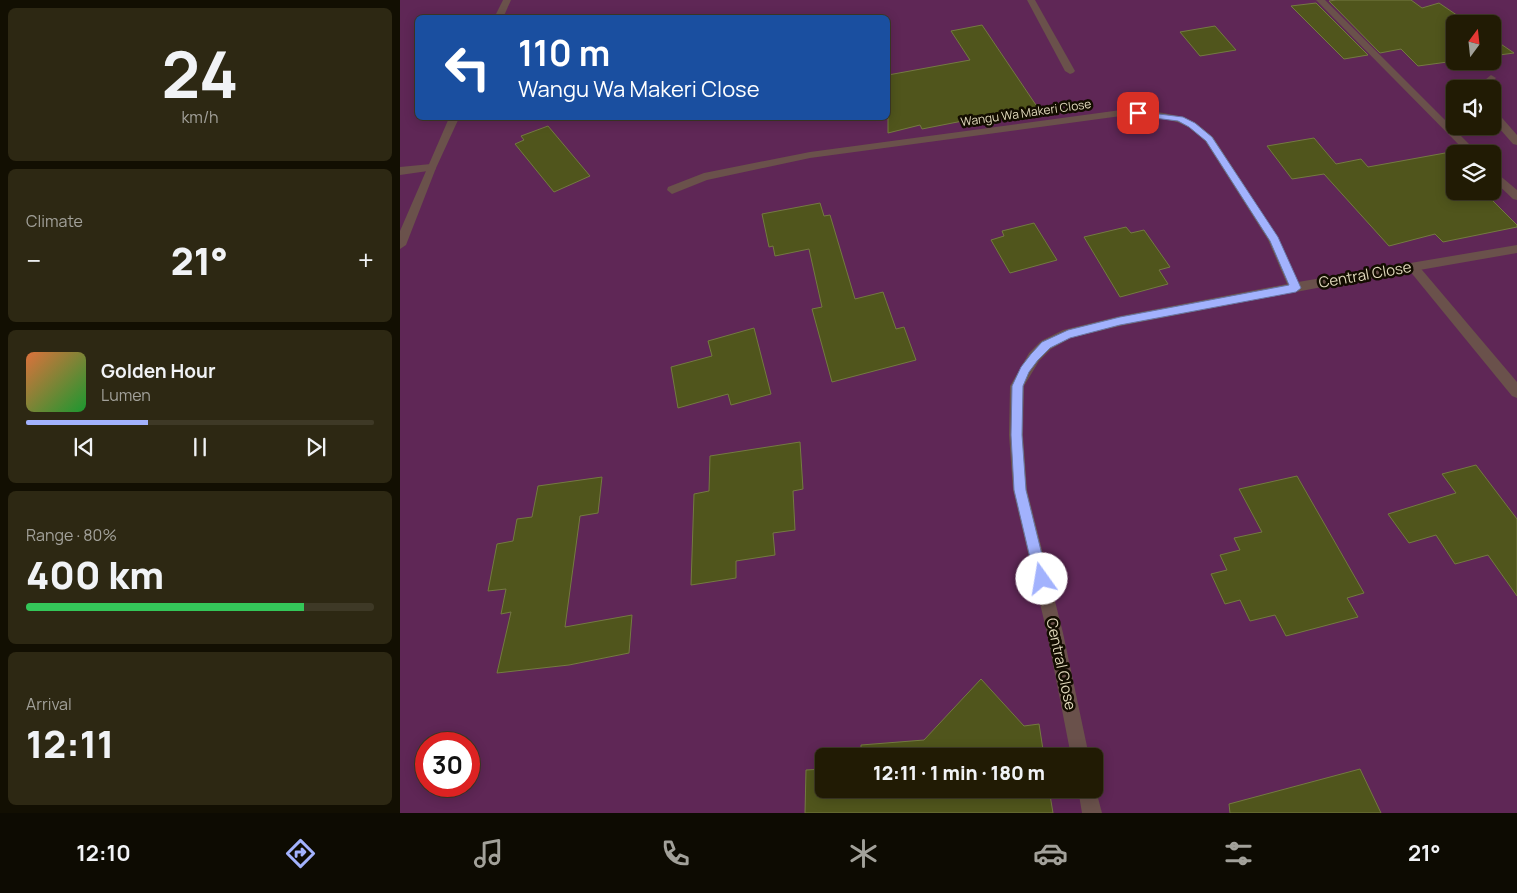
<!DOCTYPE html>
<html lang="en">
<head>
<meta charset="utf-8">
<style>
	body { margin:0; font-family:Manrope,sans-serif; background:#2d2813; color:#f1f3f6; height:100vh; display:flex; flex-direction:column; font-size:19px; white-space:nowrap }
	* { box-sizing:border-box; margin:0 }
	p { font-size:16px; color:#a2a19a }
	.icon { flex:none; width:28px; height:28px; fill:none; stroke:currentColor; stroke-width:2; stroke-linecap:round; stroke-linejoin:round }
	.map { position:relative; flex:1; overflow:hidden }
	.sheet { display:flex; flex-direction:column; gap:8px; padding:8px; background:#120f02; width:400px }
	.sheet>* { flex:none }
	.banner { position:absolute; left:15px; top:15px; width:475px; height:105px; border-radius:8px; box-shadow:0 2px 12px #0003,0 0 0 1px #3e3926; background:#1a4fa0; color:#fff; overflow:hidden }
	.needle { width:32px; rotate:15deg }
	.fabs { position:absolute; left:1046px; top:15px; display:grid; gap:10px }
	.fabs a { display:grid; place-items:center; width:55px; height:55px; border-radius:8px; background:#211b04; box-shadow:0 2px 12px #0003,0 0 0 1px #3e3926; font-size:25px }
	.speed { position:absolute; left:15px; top:732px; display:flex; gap:10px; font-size:25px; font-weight:700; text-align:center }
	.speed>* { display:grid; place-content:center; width:65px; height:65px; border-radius:50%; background:#211b04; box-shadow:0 2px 12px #0003,0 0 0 1px #3e3926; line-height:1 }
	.speed .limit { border:8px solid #d22; background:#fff; color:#111 }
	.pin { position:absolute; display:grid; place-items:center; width:42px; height:42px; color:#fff; margin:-21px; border-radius:10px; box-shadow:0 2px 8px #0006 }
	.me { position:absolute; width:55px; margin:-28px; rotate:347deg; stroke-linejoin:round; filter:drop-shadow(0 0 4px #0008) }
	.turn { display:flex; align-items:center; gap:18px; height:105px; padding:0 20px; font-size:22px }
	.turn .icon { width:65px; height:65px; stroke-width:2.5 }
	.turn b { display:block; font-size:35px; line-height:42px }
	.big { font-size:38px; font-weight:800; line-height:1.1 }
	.sheet .widget { flex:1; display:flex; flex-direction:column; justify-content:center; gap:8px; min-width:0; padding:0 18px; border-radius:8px; background:#2d2813 }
	.sheet .dial { align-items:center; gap:0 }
	.dial b { font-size:65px; line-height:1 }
	.song { display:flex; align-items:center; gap:15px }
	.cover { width:60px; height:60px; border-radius:8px; background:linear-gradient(135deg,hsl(20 70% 55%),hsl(130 70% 35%)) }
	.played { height:5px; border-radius:2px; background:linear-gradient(90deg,#a2b2fd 35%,#3e3926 35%) }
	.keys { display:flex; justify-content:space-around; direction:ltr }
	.heat { display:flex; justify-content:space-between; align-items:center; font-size:28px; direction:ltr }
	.charge { height:8px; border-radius:4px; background:linear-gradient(90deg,#34c759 80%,#3e3926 0) }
	.trip { position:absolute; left:415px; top:748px; width:288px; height:50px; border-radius:8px; background:#211b04; box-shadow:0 2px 12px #0003,0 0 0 1px #3e3926; font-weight:800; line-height:50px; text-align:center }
	.dock { display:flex; height:80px; justify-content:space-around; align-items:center; background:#0d0b02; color:#a2a19a }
	.dock .icon { width:35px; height:35px }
	.dock .selected { color:#a2b2fd }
	.dock b { font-size:22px; color:#f1f3f6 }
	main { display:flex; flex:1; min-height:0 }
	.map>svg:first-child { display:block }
	.green { fill:#5f2756; fill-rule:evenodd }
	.building { fill:#50551c; stroke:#747a41 }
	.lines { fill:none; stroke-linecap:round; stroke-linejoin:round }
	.service { fill:#6a514b; fill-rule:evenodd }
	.minor { fill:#6a514b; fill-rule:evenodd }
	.route { fill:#a2b2fd; stroke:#6974a4 }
	.labels { text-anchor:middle; stroke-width:5; stroke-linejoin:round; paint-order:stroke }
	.far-street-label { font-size:12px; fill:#e1d9bc; stroke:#130d00 }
	.street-label { font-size:15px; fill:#e1d9bc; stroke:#130d00 }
</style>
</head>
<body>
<main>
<section class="sheet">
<div class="widget dial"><b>24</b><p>km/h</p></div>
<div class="widget"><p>Climate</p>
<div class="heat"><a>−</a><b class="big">21°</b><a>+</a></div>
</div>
<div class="widget">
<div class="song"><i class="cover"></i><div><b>Golden Hour</b><p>Lumen</p></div></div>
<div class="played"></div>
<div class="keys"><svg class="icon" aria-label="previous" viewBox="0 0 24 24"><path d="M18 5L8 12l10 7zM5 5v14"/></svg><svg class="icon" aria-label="pause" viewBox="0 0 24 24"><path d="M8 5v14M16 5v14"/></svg><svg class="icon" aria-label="next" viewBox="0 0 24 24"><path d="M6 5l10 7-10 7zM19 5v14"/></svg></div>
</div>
<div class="widget"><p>Range · 80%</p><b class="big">400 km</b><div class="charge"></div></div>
<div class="widget"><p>Arrival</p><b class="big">12:11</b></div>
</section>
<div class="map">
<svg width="1117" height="813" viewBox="0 0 1117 813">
	<rect width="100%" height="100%" fill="#2c2405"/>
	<path class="green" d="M 0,0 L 1117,0 L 1117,813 L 0,813 ZM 18,18 L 488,18 L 488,118 L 18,118 ZM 1055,24 L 1092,24 L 1092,61 L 1055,61 ZM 1055,89 L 1092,89 L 1092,126 L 1055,126 ZM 1055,154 L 1092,154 L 1092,191 L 1055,191 ZM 26,744 L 69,744 L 69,786 L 26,786 ZM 424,756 L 694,756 L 694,789 L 424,789 Z"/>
	<g class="building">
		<path d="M 936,0 L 1011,0 L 1022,8 L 1039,3 L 1070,24 L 1055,24 L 1055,61 L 1018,66 L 1001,49 L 980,53 L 929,1 Z"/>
		<path d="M 916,3 L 968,55 L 944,59 L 891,6 Z"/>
		<path d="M 582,25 L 640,111 L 589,118 L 588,116 L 522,129 L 520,125 L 488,133 L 488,75 L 570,60 L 551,31 Z"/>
		<path d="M 815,26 L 836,50 L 800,56 L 780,32 Z"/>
		<path d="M 1092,38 L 1114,53 L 1092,56 Z"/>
		<path d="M 148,126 L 190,176 L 154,192 L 115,144 L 124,140 L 121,136 Z"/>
		<path d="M 914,138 L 936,164 L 961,159 L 968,167 L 1045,153 L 1055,163 L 1055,191 L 1083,191 L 1117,225 L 1117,227 L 1043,242 L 1035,234 L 989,246 L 924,174 L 892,179 L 867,146 Z"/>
		<path d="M 420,203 L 424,216 L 430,215 L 455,299 L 483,292 L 496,329 L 504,327 L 516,360 L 432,382 L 412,309 L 422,307 L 409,249 L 375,256 L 373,246 L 369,247 L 362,214 Z"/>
		<path d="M 634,223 L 657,260 L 610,273 L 591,240 L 604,236 L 602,231 Z"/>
		<path d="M 726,227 L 731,233 L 744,230 L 770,267 L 759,270 L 768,284 L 720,297 L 684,237 Z"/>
		<path d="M 354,328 L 371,394 L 331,405 L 328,394 L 278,408 L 271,367 L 312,356 L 308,341 Z"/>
		<path d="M 400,442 L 403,489 L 393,491 L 395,530 L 373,533 L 375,555 L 336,561 L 336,578 L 291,585 L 294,494 L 309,491 L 310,456 Z"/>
		<path d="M 1076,465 L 1117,519 L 1117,596 L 1088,555 L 1055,564 L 1036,535 L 1009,543 L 988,514 L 1056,493 L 1042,474 Z"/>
		<path d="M 897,476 L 964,593 L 947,598 L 958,617 L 886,636 L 875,615 L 850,621 L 840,600 L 825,604 L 811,574 L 827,570 L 820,555 L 840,550 L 834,538 L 862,532 L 839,489 Z"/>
		<path d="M 202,477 L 198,513 L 180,516 L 165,627 L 232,615 L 229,653 L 169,665 L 97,673 L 111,612 L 101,614 L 106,589 L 88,591 L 97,544 L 113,541 L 117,519 L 132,517 L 138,486 Z"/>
		<path d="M 581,679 L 624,726 L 639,724 L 644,756 L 461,756 L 461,745 L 524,740 Z"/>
		<path d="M 424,769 L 424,789 L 649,789 L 653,813 L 405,813 L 406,770 Z"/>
		<path d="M 960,769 L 981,813 L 830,813 L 829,804 Z"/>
	</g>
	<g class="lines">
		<g class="service">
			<path d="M 627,0 L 635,0 L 675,71 L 673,73 L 670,74 L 665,71 Z"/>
			<path d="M 1091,75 L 1096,78 L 1085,89 L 1074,89 Z"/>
			<path d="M 1092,110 L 1096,111 L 1117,135 L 1117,145 L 1113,144 L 1092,120 Z"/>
			<path d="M 31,164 L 35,166 L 36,168 L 35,170 L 0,175 L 0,167 Z"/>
			<path d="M 1013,263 L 1017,264 L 1117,382 L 1117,398 L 1112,396 L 1009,270 L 1007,267 Z"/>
		</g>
		<g class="minor">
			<path d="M 103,0 L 111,0 L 103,18 L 94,18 Z"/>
			<path d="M 916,0 L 925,0 L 1079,154 L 1068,154 Z"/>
			<path d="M 721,110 L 753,111 L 784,117 L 796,123 L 813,137 L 878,237 L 898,282 L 1117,245 L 1117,253 L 922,287 L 720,326 L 671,338 L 651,349 L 639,361 L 624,386 L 623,435 L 627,490 L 663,633 L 689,756 L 671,756 L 647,633 L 613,490 L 609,435 L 610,386 L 629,353 L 641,341 L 663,330 L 720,316 L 887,284 L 868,240 L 805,141 L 788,127 L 777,122 L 753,117 L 721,116 L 410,158 L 307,180 L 272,194 L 267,190 L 268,187 L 304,173 L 410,152 Z"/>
			<path d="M 49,118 L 59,118 L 36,168 L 6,245 L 0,249 L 0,231 Z"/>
			<path d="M 1092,169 L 1117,190 L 1117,200 L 1113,199 L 1092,179 Z"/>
			<path d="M 694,783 L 702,813 L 682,813 L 678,789 L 694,789 Z"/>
		</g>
	</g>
	<path class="route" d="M 735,111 L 783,117 L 795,123 L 812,137 L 878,237 L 901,288 L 896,292 L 720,325 L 670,338 L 650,348 L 638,360 L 629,372 L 623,386 L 622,435 L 626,490 L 648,579 L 646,584 L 642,586 L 637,584 L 635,579 L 614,490 L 611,435 L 612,386 L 621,367 L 631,354 L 642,342 L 668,330 L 720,317 L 889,285 L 870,241 L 806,141 L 789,127 L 778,121 L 738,116 L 735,115 Z"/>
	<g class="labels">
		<g class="far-street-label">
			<text transform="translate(626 113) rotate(-8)" y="4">Wangu Wa Makeri Close</text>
		</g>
		<g class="street-label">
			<text transform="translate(965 275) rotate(-10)" y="5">Central Close</text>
			<text transform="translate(661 664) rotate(78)" y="5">Central Close</text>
		</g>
	</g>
</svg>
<div class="fabs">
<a><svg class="needle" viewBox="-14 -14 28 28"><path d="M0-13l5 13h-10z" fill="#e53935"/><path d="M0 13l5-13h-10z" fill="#a2a19a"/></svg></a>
<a><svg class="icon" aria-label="sound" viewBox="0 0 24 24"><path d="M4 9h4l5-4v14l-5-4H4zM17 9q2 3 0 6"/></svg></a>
<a><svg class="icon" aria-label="layers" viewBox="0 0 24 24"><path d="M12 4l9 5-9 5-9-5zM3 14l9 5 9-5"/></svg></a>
</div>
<div class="speed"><div class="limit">30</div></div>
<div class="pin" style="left:738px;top:113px;background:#d93025"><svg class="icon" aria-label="arrive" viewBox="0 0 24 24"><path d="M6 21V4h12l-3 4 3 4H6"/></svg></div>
<svg class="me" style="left:642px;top:579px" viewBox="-20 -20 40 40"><circle r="19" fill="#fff"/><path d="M0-13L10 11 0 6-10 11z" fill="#a2b2fd"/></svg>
<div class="trip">12:11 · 1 min · 180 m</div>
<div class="banner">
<div class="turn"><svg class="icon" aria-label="left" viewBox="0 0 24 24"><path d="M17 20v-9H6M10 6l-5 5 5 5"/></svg><div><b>110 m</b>Wangu Wa Makeri Close</div></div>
</div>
</div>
</main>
<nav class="dock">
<b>12:10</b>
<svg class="icon selected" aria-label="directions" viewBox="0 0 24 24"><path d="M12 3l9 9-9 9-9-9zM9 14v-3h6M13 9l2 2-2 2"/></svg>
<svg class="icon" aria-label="music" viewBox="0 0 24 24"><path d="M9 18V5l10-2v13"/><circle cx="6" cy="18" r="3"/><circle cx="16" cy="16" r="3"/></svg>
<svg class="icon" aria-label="phone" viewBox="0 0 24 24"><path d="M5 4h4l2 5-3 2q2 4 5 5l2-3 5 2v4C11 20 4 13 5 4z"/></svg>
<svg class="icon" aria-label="climate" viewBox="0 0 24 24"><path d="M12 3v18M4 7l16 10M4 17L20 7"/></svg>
<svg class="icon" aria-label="car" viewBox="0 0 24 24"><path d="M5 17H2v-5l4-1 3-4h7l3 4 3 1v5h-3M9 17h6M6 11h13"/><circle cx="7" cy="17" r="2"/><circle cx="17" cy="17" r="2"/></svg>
<svg class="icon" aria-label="filters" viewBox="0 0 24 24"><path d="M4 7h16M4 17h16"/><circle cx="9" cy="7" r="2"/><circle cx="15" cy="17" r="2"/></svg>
<b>21°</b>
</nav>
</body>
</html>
